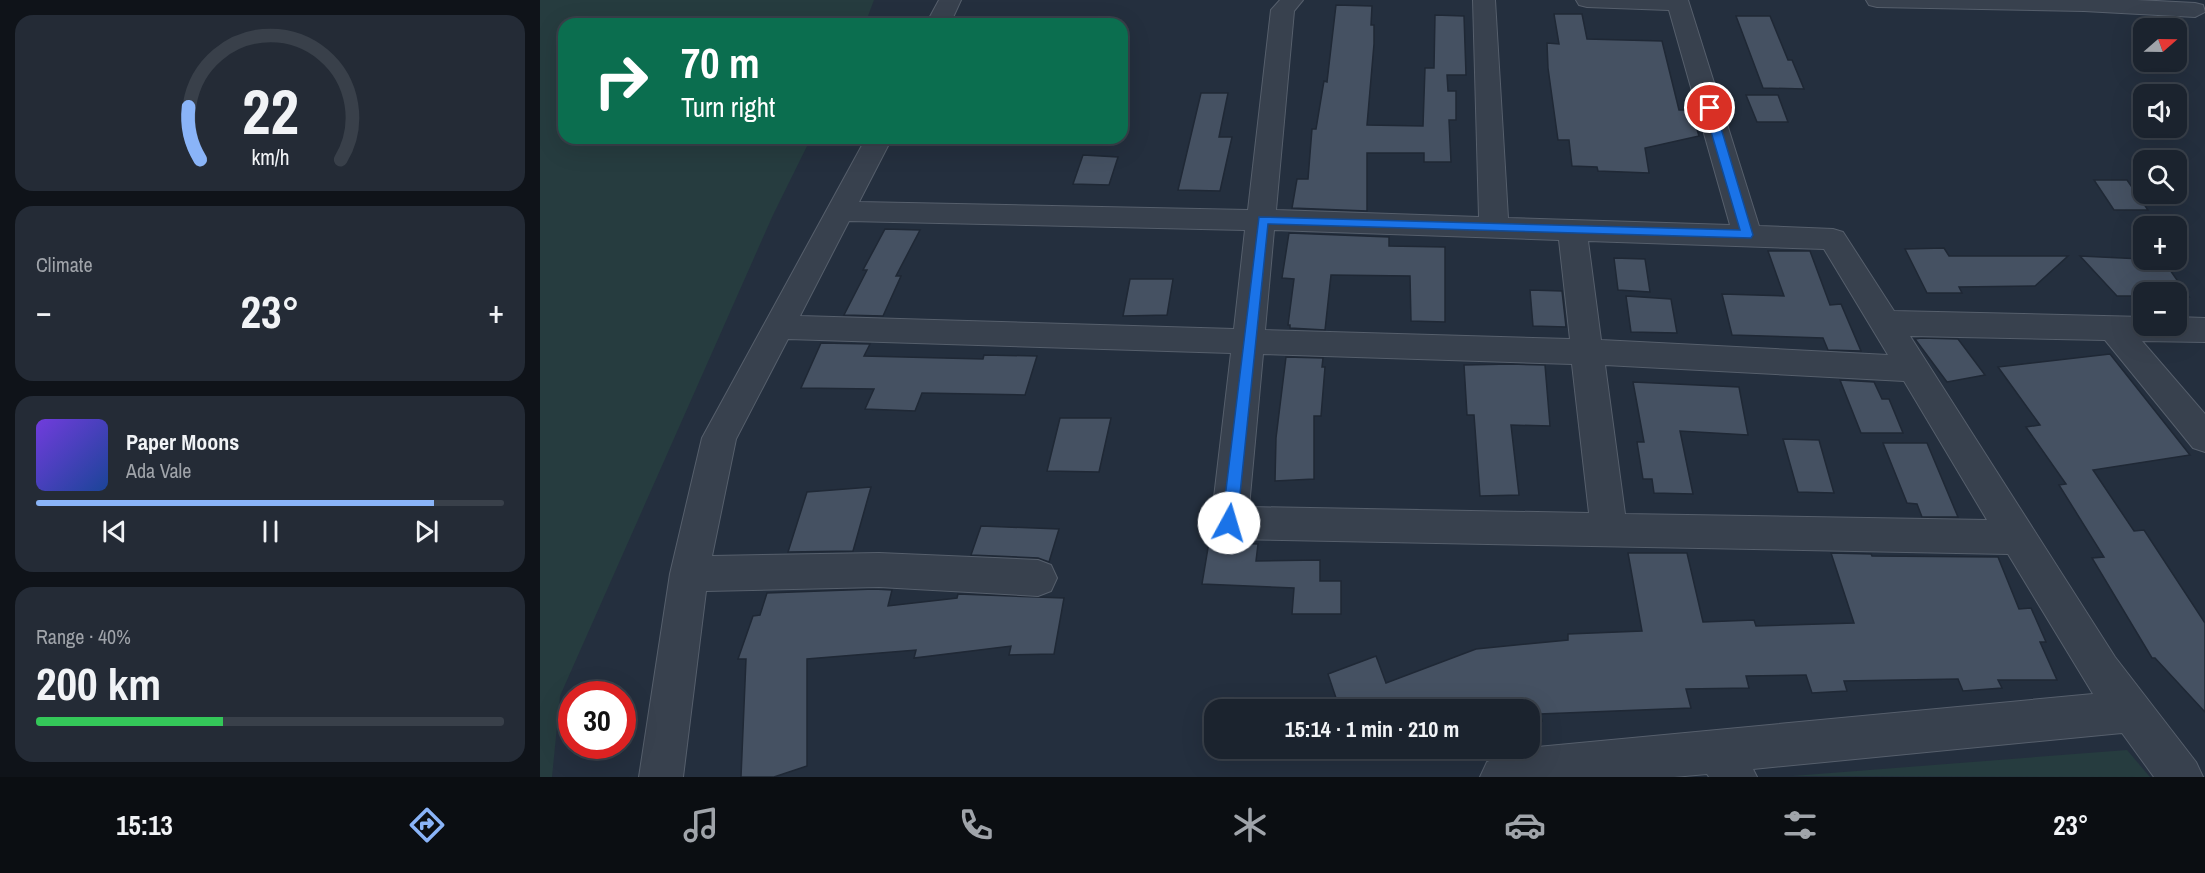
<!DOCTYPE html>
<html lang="en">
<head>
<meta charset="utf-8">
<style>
	body { margin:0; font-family:"Archivo Narrow",sans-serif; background:#242b36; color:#f1f3f6; height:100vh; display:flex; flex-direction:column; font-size:22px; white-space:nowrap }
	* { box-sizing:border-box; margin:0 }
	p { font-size:20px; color:#a0a4aa }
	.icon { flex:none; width:33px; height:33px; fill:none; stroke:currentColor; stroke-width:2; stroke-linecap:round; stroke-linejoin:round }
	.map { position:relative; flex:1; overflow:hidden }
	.side { display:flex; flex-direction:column; gap:15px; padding:15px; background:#0f1319; width:540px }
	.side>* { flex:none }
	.banner { position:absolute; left:18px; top:18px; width:570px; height:126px; border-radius:18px; box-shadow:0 6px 24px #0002,0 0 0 2px #39404a; background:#0b6e4f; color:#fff; overflow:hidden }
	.needle { width:39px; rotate:70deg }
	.tools { position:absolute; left:1593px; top:18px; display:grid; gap:12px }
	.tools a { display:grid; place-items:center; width:54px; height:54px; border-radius:12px; background:#1b232e; box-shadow:0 6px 24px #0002,0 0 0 2px #39404a; font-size:30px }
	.speed { position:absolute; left:18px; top:681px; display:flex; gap:12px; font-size:30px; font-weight:700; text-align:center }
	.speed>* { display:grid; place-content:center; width:78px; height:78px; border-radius:50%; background:#1b232e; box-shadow:0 6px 24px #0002,0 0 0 2px #39404a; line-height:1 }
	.speed .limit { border:9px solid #d22; background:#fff; color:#111 }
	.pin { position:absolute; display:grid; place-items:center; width:51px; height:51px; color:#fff; margin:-26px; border:3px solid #fff; border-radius:50%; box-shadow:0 2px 6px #0007 }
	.me { position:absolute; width:66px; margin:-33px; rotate:6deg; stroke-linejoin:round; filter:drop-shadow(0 0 4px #0008) }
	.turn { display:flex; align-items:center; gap:21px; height:126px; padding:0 24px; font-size:27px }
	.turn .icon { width:78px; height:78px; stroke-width:2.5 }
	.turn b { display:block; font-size:42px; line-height:51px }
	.big { font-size:45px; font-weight:700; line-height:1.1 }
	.side .widget { flex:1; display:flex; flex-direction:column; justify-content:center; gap:9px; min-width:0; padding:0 21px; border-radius:18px; background:#242b36 }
	.side .dial { align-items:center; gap:0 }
	.dial svg { height:156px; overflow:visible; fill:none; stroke:#39404a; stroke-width:7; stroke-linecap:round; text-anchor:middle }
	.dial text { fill:#f1f3f6; stroke:none }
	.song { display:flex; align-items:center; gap:18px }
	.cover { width:72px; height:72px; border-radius:9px; background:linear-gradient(135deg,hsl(260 70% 55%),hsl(220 70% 35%)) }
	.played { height:6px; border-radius:3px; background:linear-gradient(90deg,#8ab4f8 85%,#39404a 85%) }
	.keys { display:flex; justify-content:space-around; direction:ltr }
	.heat { display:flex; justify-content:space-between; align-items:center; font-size:33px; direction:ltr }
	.charge { height:9px; border-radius:4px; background:linear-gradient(90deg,#34c759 40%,#39404a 0) }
	.trip { position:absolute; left:664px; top:699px; width:336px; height:60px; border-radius:18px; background:#1b232e; box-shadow:0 6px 24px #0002,0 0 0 2px #39404a; font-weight:700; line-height:60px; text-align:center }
	.tab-bar { display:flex; height:96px; justify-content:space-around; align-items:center; background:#0b0e12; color:#a0a4aa }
	.tab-bar .icon { width:42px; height:42px }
	.tab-bar .active { color:#8ab4f8 }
	.tab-bar b { font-size:27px; color:#f1f3f6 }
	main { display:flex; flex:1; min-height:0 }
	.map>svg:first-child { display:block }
	.green { fill:#263c3f }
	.building { fill:#455162; stroke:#1f2835; stroke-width:1.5 }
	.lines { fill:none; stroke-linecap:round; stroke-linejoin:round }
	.minor-casing { stroke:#565f6c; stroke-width:2 }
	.minor { fill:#38414e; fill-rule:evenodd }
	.route { fill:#1a73e8; stroke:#114b97; stroke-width:1.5 }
</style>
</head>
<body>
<main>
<section class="side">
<div class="widget dial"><svg viewBox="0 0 100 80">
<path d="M14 69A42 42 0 1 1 86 69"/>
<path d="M14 69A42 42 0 0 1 8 42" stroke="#8ab4f8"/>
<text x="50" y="56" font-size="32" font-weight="700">22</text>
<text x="50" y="72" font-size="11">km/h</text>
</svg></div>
<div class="widget"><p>Climate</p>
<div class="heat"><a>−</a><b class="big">23°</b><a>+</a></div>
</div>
<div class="widget">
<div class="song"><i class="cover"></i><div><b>Paper Moons</b><p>Ada Vale</p></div></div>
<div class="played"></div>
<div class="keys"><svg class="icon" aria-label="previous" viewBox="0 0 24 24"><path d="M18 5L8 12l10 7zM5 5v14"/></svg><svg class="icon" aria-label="pause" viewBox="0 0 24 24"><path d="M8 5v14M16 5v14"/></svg><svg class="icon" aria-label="next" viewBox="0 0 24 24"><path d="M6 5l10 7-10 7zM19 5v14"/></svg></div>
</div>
<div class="widget"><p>Range · 40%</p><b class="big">200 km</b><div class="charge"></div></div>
</section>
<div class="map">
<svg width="1665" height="777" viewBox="0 0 1665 777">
	<rect width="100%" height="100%" fill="#242f3e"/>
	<g class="green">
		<path d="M 0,0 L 334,0 L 325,24 L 24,24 L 24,138 L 271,138 L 233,215 L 20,696 L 12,777 L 0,777 Z"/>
		<path d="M 1587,750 L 1610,777 L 1252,776 Z"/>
	</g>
	<g class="building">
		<path d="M 796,5 L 832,6 L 831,25 L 834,25 L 834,44 L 827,125 L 883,126 L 885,68 L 894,68 L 895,15 L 924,16 L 926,75 L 907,75 L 908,91 L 916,91 L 916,120 L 909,120 L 911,162 L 884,162 L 884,153 L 827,153 L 827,211 L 752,208 L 757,179 L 768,179 L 772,129 L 776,129 L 784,81 L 787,82 Z"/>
		<path d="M 1014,14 L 1042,14 L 1047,39 L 1122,41 L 1139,110 L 1151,110 L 1159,136 L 1105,148 L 1109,173 L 1058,171 L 1057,167 L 1032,166 L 1029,140 L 1018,140 L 1008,68 L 1007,43 L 1019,44 Z"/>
		<path d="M 1196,16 L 1230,16 L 1248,60 L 1252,60 L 1264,89 L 1223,88 Z"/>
		<path d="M 661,93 L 688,93 L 679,137 L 692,137 L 680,191 L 638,190 Z"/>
		<path d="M 1206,95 L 1238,95 L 1248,122 L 1217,122 Z"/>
		<path d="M 543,155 L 578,157 L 569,185 L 533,184 Z"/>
		<path d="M 1554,180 L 1587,180 L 1608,210 L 1574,210 Z"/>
		<path d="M 345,229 L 380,230 L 356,276 L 361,276 L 343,316 L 304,315 L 327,270 L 323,270 Z"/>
		<path d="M 749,233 L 849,237 L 849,246 L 905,247 L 905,322 L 871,321 L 870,276 L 791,275 L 785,330 L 750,328 L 750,325 L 748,325 L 754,279 L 742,278 Z"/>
		<path d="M 1404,248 L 1409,256 L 1528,256 L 1495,286 L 1419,287 L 1422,293 L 1387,293 L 1365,249 Z"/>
		<path d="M 1228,251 L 1270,251 L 1290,305 L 1301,304 L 1321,351 L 1288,350 L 1283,338 L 1192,335 L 1182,294 L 1244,296 Z"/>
		<path d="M 1540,256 L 1623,260 L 1649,297 L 1636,296 L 1636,292 L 1604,292 L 1604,296 L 1577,296 Z"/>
		<path d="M 1074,258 L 1105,259 L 1110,292 L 1078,290 Z"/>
		<path d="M 590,279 L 633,279 L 627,315 L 583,316 Z"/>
		<path d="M 990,290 L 1022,291 L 1026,327 L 993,326 Z"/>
		<path d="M 1086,296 L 1131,299 L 1137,333 L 1091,332 Z"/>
		<path d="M 1381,338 L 1418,339 L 1445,375 L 1407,382 L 1375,339 Z"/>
		<path d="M 281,343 L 330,344 L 324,356 L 443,359 L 444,355 L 497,356 L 485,395 L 382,393 L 375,411 L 325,409 L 334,389 L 261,388 Z"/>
		<path d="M 1570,354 L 1650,455 L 1553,470 L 1594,531 L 1604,530 L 1665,623 L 1665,712 L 1615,658 L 1612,658 L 1552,558 L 1564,557 L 1519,485 L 1526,484 L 1486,427 L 1500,425 L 1458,367 Z"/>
		<path d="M 746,357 L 783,358 L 782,367 L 785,367 L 781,416 L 774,416 L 774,479 L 735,481 L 736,438 Z"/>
		<path d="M 971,364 L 1005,365 L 1010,426 L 971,425 L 979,495 L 940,496 L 934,415 L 927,415 L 924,365 Z"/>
		<path d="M 1300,380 L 1334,382 L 1342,399 L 1349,399 L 1363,433 L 1321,433 Z"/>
		<path d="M 1093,382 L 1199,387 L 1208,435 L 1140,431 L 1153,494 L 1114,493 L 1112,479 L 1103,479 L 1097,442 L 1104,442 Z"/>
		<path d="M 520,418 L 571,418 L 559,472 L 507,471 Z"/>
		<path d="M 1243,439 L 1279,440 L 1294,493 L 1258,492 Z"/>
		<path d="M 1343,443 L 1387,443 L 1418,517 L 1382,517 L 1377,504 L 1367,503 Z"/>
		<path d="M 331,487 L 313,551 L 248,552 L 267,492 Z"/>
		<path d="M 441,526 L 519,529 L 509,562 L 498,558 L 431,555 Z"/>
		<path d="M 669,542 L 718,544 L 716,561 L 780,560 L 780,581 L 801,581 L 801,614 L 752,614 L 754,588 L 662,584 Z"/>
		<path d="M 1088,553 L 1147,553 L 1163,622 L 1214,620 L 1216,626 L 1314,623 L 1291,553 L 1331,554 L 1332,556 L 1458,557 L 1479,609 L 1491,608 L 1506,642 L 1500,642 L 1517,680 L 1458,680 L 1462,688 L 1423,691 L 1418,679 L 1304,681 L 1307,691 L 1272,693 L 1266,675 L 1206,676 L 1209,688 L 1146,689 L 1151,708 L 1000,714 L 1002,721 L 990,722 L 990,710 L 800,710 L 788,674 L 836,656 L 846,683 L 936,649 L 1028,640 L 1028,634 L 1102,631 Z"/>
		<path d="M 334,589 L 352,590 L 348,606 L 417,598 L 418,594 L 524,598 L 514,654 L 469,655 L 471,646 L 374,658 L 376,650 L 267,659 L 267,766 L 234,777 L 201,777 L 206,659 L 198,659 L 213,616 L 220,615 L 227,593 Z"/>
	</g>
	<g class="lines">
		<defs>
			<g id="minor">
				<path d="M 399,0 L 421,0 L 410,24 L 386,24 Z"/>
				<path d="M 740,0 L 763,0 L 754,11 L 736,210 L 939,217 L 933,0 L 955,0 L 968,218 L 1190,225 L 1129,10 L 1047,7 L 1039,5 L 1036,0 L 1148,0 L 1219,226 L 1293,229 L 1303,232 L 1354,311 L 1604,317 L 1604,326 L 1636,326 L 1636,317 L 1665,318 L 1665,342 L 1602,341 L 1665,414 L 1665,452 L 1653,448 L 1565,340 L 1370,336 L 1575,657 L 1656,762 L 1663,777 L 1614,777 L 1582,733 L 1213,769 L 1217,777 L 1169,777 L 1167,774 L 1134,777 L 940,777 L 947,762 L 977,749 L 1553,694 L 1468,554 L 689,539 L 676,535 L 671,523 L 691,353 L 248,339 L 196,439 L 172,556 L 339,553 L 498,560 L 511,565 L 517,578 L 511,591 L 498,596 L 339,587 L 166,591 L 143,777 L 99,777 L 130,574 L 162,438 L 326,138 L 352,138 L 319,202 L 708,210 L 731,10 ZM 309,221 L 705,230 L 694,329 L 260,316 ZM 734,230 L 1019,240 L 1030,339 L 725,330 ZM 1048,241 L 1284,249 L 1348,355 L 1061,340 ZM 723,354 L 1032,364 L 1049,513 L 709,507 ZM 1065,365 L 1364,381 L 1447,520 L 1085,514 Z"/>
				<path d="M 1326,0 L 1597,0 L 1655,3 L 1663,5 L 1665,12 L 1655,17 L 1544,11 L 1337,7 L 1329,5 Z"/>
			</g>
		</defs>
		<use href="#minor" class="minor-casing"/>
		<use href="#minor" class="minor"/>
	</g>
	<path class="route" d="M 1170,105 L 1175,108 L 1213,235 L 1211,238 L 728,224 L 697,523 L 695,527 L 689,529 L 684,527 L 682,523 L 719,217 L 1200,230 L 1164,108 Z"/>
</svg>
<div class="tools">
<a><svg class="needle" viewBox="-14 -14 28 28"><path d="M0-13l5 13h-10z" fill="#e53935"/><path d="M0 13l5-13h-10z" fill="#a0a4aa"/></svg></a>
<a><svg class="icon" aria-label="sound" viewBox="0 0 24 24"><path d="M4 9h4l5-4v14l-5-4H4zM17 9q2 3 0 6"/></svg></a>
<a><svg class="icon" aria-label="search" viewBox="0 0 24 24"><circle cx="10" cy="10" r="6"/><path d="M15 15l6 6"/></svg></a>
<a>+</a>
<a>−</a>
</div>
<div class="speed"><div class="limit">30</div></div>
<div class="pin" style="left:1170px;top:108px;background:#d93025"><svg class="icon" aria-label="arrive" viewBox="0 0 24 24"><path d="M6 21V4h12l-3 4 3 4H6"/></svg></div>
<svg class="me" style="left:689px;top:523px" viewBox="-20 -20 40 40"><circle r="19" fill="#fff"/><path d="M0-13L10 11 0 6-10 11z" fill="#1a73e8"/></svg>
<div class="trip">15:14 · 1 min · 210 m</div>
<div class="banner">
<div class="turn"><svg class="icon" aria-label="right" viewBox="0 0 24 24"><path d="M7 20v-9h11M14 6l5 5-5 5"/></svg><div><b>70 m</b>Turn right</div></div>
</div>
</div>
</main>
<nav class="tab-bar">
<b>15:13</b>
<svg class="icon active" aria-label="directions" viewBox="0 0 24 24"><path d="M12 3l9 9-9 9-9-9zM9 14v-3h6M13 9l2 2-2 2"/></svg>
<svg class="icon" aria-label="music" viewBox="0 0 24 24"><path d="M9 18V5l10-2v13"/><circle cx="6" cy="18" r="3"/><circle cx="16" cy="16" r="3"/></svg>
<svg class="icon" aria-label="phone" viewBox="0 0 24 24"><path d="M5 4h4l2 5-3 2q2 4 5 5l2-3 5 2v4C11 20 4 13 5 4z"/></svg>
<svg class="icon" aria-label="climate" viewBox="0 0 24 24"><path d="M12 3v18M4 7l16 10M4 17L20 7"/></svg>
<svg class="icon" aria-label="car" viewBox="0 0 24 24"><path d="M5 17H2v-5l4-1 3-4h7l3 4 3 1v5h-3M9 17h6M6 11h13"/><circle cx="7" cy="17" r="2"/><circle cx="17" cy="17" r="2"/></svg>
<svg class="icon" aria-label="filters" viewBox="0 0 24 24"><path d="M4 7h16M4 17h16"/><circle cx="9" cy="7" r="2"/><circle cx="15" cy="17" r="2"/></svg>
<b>23°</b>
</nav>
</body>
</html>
